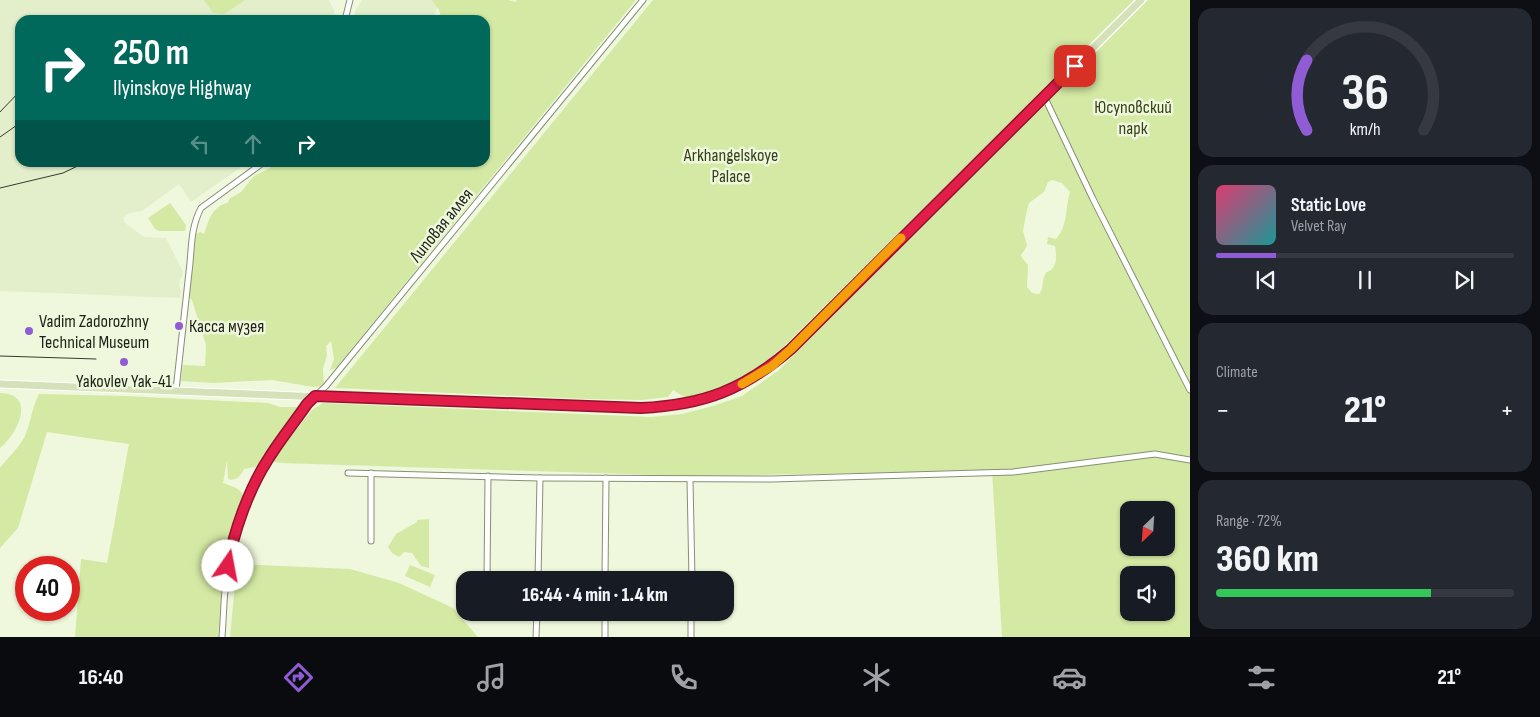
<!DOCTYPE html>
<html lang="en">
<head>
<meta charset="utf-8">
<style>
	body { margin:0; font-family:"Sofia Sans Condensed",sans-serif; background:#242831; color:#f1f3f6; height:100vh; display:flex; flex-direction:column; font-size:19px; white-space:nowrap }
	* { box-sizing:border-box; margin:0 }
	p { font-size:16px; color:#9ea1a6 }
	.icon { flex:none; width:28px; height:28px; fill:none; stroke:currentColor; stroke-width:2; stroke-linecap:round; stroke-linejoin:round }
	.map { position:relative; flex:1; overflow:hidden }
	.details { display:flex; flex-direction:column; gap:8px; padding:8px; background:#0d0f14; width:350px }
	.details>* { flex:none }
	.guide { position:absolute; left:15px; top:15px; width:475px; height:152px; border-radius:15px; box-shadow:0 1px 4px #0004; background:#00695c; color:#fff; overflow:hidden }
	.needle { width:32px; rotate:205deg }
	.controls { position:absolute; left:1120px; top:501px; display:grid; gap:10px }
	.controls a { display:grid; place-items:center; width:55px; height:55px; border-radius:10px; background:#171b24; box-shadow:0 1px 4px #0004; font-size:25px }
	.speed { position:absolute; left:15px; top:556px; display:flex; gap:10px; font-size:25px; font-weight:700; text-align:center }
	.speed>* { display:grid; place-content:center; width:65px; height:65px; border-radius:50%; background:#171b24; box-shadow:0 1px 4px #0004; line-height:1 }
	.speed .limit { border:8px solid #d22; background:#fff; color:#111 }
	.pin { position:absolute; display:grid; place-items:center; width:42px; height:42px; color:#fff; margin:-21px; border-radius:10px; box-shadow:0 2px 8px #0006 }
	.me { position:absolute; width:55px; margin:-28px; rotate:12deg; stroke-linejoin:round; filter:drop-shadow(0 0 4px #0008) }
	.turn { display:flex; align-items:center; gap:18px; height:105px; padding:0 15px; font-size:22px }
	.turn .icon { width:65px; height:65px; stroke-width:2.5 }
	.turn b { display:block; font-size:35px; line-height:42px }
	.lanes { display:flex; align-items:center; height:48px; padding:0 15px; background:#0003; justify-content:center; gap:25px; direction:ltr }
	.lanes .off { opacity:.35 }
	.big { font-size:38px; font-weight:800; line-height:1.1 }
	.details .tile { flex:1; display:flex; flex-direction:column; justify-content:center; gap:8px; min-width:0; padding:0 18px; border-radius:15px; background:#242831 }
	.details .dial { align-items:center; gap:0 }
	.dial svg { height:130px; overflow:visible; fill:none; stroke:#363941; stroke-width:7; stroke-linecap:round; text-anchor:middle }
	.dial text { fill:#f1f3f6; stroke:none }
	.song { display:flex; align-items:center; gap:15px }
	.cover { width:60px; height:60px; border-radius:8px; background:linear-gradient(135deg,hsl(340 70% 55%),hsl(180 70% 35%)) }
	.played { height:5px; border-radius:2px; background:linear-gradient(90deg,#905cd5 20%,#363941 20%) }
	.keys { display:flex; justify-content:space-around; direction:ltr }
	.heat { display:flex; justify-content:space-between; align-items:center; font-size:28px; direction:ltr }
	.charge { height:8px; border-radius:4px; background:linear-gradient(90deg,#34c759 72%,#363941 0) }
	.trip { position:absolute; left:456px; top:571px; width:278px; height:50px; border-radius:15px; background:#171b24; box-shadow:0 1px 4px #0004; font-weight:800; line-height:50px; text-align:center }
	.dock { display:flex; height:80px; justify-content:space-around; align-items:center; background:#090b0e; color:#9ea1a6 }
	.dock .icon { width:35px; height:35px }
	.dock .active { color:#905cd5 }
	.dock b { font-size:22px; color:#f1f3f6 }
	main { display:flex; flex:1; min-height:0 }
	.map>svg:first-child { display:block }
	.built { fill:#e3eecb }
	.green { fill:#d4e9a4; fill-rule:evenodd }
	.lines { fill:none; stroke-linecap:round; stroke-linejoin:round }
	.minor-casing { stroke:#878f75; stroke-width:7 }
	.major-casing { stroke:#fff; stroke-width:9 }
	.minor { stroke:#fff; stroke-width:5 }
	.major { stroke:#d5e1b9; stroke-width:7 }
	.rail { stroke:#373a2e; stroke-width:1 }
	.route-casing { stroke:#92132f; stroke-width:12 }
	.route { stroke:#e11d48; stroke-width:9 }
	.slow { stroke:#f59e0b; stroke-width:9 }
	.poi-dot { fill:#905cd5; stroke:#eff8dc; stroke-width:2 }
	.labels { text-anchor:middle; stroke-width:5; stroke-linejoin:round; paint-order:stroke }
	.park-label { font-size:18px; fill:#364119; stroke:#eff8dc }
	.street-label { font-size:18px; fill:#1e2117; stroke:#eff8dc }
	.poi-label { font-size:18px; fill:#1e2117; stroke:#eff8dc; text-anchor:start }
</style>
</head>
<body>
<main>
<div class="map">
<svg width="1190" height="637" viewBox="0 0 1190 637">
	<rect width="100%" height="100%" fill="#eff8dc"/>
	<g class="built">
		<path d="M 0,0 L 329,0 L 334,10 L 335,20 L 20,20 L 20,162 L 247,163 L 191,202 L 179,184 L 142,211 L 129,213 L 123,218 L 125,223 L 144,237 L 166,238 L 183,272 L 182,277 L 180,279 L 179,286 L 181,291 L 180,298 L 0,291 Z"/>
		<path d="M 362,0 L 440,0 L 432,20 L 353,20 L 356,9 Z"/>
	</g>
	<g class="green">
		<path d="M 204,0 L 245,0 L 224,14 L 213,13 Z"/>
		<path d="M 432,0 L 508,0 L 515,2 L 517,0 L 636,0 L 336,368 L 330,370 L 334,359 L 331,341 L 326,346 L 327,355 L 323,369 L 324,386 L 313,387 L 272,380 L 213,383 L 181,381 L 183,365 L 205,366 L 206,345 L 192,300 L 189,297 L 196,234 L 200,232 L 204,234 C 209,220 212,206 228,203 L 229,199 L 241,192 L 254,176 L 270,168 L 275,163 L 485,162 L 485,20 L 442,20 L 439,10 Z"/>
		<path d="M 653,0 L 1134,0 L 786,344 C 758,370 724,392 686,398 L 673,390 L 668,397 L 642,400 L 587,399 L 335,388 Z"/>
		<path d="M 1148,0 L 1190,0 L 1190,637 L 1002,637 L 992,471 L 692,476 L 280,463 L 274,462 L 274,458 L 312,410 L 323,403 L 651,417 L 682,414 L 713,406 L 742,396 L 778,371 ZM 1052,180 L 1062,183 L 1070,192 C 1065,208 1068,226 1056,239 L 1048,237 L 1047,244 L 1055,246 C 1056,253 1058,264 1051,270 C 1048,272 1046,271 1045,275 C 1041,281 1045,287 1039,294 L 1032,293 L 1027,287 L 1028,265 C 1016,251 1022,258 1027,245 L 1023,231 L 1027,210 L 1029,203 L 1044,192 L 1048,182 ZM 1129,510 L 1166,510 L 1166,548 L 1129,548 ZM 1129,575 L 1166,575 L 1166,612 L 1129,612 Z"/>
		<path d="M 170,203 L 186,225 L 185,231 L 159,231 L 155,229 L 148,218 Z"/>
		<path d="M 0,393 C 37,394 18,433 0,448 Z"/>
		<path d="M 39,394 L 126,396 L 268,403 L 280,407 L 300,407 L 298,412 L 261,466 L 244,469 C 240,476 239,479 230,480 L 228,478 L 227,460 L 223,483 C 231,486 241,488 244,497 L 227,544 L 224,561 L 218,637 L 75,637 L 81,559 L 107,563 L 129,444 L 47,432 L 18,528 L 0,548 L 0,468 C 8,457 19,448 25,436 C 31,422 32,407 39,394 Z"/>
		<path d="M 429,519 L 429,568 L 421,566 L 412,553 L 404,552 L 399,557 L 392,553 L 388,547 L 396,534 L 417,522 L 417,520 Z"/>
		<path d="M 237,564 L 350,569 L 399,583 L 453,608 L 478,637 L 230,637 Z"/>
		<path d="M 410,565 L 435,575 L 430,587 L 405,576 Z"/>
	</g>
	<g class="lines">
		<defs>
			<g id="minor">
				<path d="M 345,20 L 350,0"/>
				<path d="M 1044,96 L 1093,199 L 1190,390"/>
				<path d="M 176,390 C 180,351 185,311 189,272 C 192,249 190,229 201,208 L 264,162"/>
				<path d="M 348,473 L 540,478 L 772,479 L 1013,472 L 1155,454 L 1190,460"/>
				<path d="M 690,480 L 692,580"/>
				<path d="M 371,541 L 371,473"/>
				<path d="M 487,580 L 488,476"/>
				<path d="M 538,580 L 540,478"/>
				<path d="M 605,580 L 606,478"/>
				<path d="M 487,614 L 487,612"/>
				<path d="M 222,637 C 224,611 224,583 229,557 C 241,497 281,426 326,386 L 643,0"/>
				<path d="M 536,637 L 537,612"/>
				<path d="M 605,637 L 605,612"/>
				<path d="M 691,637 L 691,612"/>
			</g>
			<path id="major" d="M 0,384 L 424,401 L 641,408 C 703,405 743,391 791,349 L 1141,0"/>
		</defs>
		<use href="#minor" class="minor-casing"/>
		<use href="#major" class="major-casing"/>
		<use href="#minor" class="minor"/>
		<use href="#major" class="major"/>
		<g class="rail">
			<path d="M 0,112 L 20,91"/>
			<path d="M 0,137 L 20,123"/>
			<path d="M 0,188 L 63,173 L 86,162"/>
			<path d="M 0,356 L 96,359"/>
		</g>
	</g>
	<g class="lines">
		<defs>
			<path id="route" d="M 228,566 C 233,533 249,489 267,461 C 279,441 294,423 307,404 L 315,396 L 641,408 C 704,405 743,390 791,349 L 1075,66"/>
		</defs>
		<use href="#route" class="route-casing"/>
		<use href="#route" class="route"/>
		<path class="slow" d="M 742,384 L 772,366 L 791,349 L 901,238"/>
	</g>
	<g class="poi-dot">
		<circle cx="179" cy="326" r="5"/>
		<circle cx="29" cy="331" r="5"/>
		<circle cx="124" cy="362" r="5"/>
	</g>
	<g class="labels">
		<g class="park-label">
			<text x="1133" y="113">Юсуповский<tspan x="1133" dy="21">парк</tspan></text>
			<text x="731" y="161">Arkhangelskoye<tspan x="731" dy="21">Palace</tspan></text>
		</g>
		<g class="street-label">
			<text transform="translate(441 225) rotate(-51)" y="6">Липовая аллея</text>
		</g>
		<g class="poi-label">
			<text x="39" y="327">Vadim Zadorozhny<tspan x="39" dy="21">Technical Museum</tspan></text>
			<text x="189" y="332">Касса музея</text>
			<text x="124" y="387" text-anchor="middle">Yakovlev Yak-41</text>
		</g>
	</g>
</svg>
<div class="controls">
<a><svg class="needle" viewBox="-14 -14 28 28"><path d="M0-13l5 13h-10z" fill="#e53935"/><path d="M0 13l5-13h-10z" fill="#9ea1a6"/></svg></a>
<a><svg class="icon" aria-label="sound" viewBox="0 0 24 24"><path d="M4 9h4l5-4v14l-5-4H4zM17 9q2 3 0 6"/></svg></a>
</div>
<div class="speed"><div class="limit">40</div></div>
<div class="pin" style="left:1075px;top:66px;background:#d93025"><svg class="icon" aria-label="arrive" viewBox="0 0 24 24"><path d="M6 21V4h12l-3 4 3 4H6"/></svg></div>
<svg class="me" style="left:228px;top:566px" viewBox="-20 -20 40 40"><circle r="19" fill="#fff"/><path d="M0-13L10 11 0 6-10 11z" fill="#e11d48"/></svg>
<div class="trip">16:44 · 4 min · 1.4 km</div>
<div class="guide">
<div class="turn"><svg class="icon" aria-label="right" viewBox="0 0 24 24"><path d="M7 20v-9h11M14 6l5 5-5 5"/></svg><div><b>250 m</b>Ilyinskoye Highway</div></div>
<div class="lanes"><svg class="icon off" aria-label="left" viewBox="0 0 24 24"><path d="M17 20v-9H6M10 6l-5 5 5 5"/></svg><svg class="icon off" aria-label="ahead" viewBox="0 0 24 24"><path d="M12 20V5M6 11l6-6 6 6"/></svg><svg class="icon" aria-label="right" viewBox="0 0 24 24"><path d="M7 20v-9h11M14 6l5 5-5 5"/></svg></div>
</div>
</div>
<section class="details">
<div class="tile dial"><svg viewBox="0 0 100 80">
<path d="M14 69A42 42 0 1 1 86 69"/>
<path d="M14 69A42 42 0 0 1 14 26" stroke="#905cd5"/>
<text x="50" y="56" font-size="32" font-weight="700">36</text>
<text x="50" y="72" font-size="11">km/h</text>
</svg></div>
<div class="tile">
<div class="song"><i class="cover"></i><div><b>Static Love</b><p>Velvet Ray</p></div></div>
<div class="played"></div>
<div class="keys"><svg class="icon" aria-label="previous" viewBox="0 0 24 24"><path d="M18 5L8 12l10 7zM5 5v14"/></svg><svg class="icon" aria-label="pause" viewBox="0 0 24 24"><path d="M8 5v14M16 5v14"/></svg><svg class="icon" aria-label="next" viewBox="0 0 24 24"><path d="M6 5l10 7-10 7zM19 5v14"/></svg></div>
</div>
<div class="tile"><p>Climate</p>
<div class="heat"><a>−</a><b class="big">21°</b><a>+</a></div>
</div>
<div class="tile"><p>Range · 72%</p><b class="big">360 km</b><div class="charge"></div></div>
</section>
</main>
<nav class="dock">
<b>16:40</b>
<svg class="icon active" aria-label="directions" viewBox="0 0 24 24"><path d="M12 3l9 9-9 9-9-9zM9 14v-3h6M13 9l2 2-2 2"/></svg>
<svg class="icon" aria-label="music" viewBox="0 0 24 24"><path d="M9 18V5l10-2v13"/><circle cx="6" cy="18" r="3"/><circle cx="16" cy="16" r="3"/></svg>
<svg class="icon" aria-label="phone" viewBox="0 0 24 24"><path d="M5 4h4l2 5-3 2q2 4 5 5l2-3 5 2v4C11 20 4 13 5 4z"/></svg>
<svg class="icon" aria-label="climate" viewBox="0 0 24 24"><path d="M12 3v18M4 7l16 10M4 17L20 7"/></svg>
<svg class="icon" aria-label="car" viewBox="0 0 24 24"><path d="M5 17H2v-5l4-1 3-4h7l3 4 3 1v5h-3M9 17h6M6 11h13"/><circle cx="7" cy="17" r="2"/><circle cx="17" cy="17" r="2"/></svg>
<svg class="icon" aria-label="filters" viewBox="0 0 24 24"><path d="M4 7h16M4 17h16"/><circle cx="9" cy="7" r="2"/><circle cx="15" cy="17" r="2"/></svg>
<b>21°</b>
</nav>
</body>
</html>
